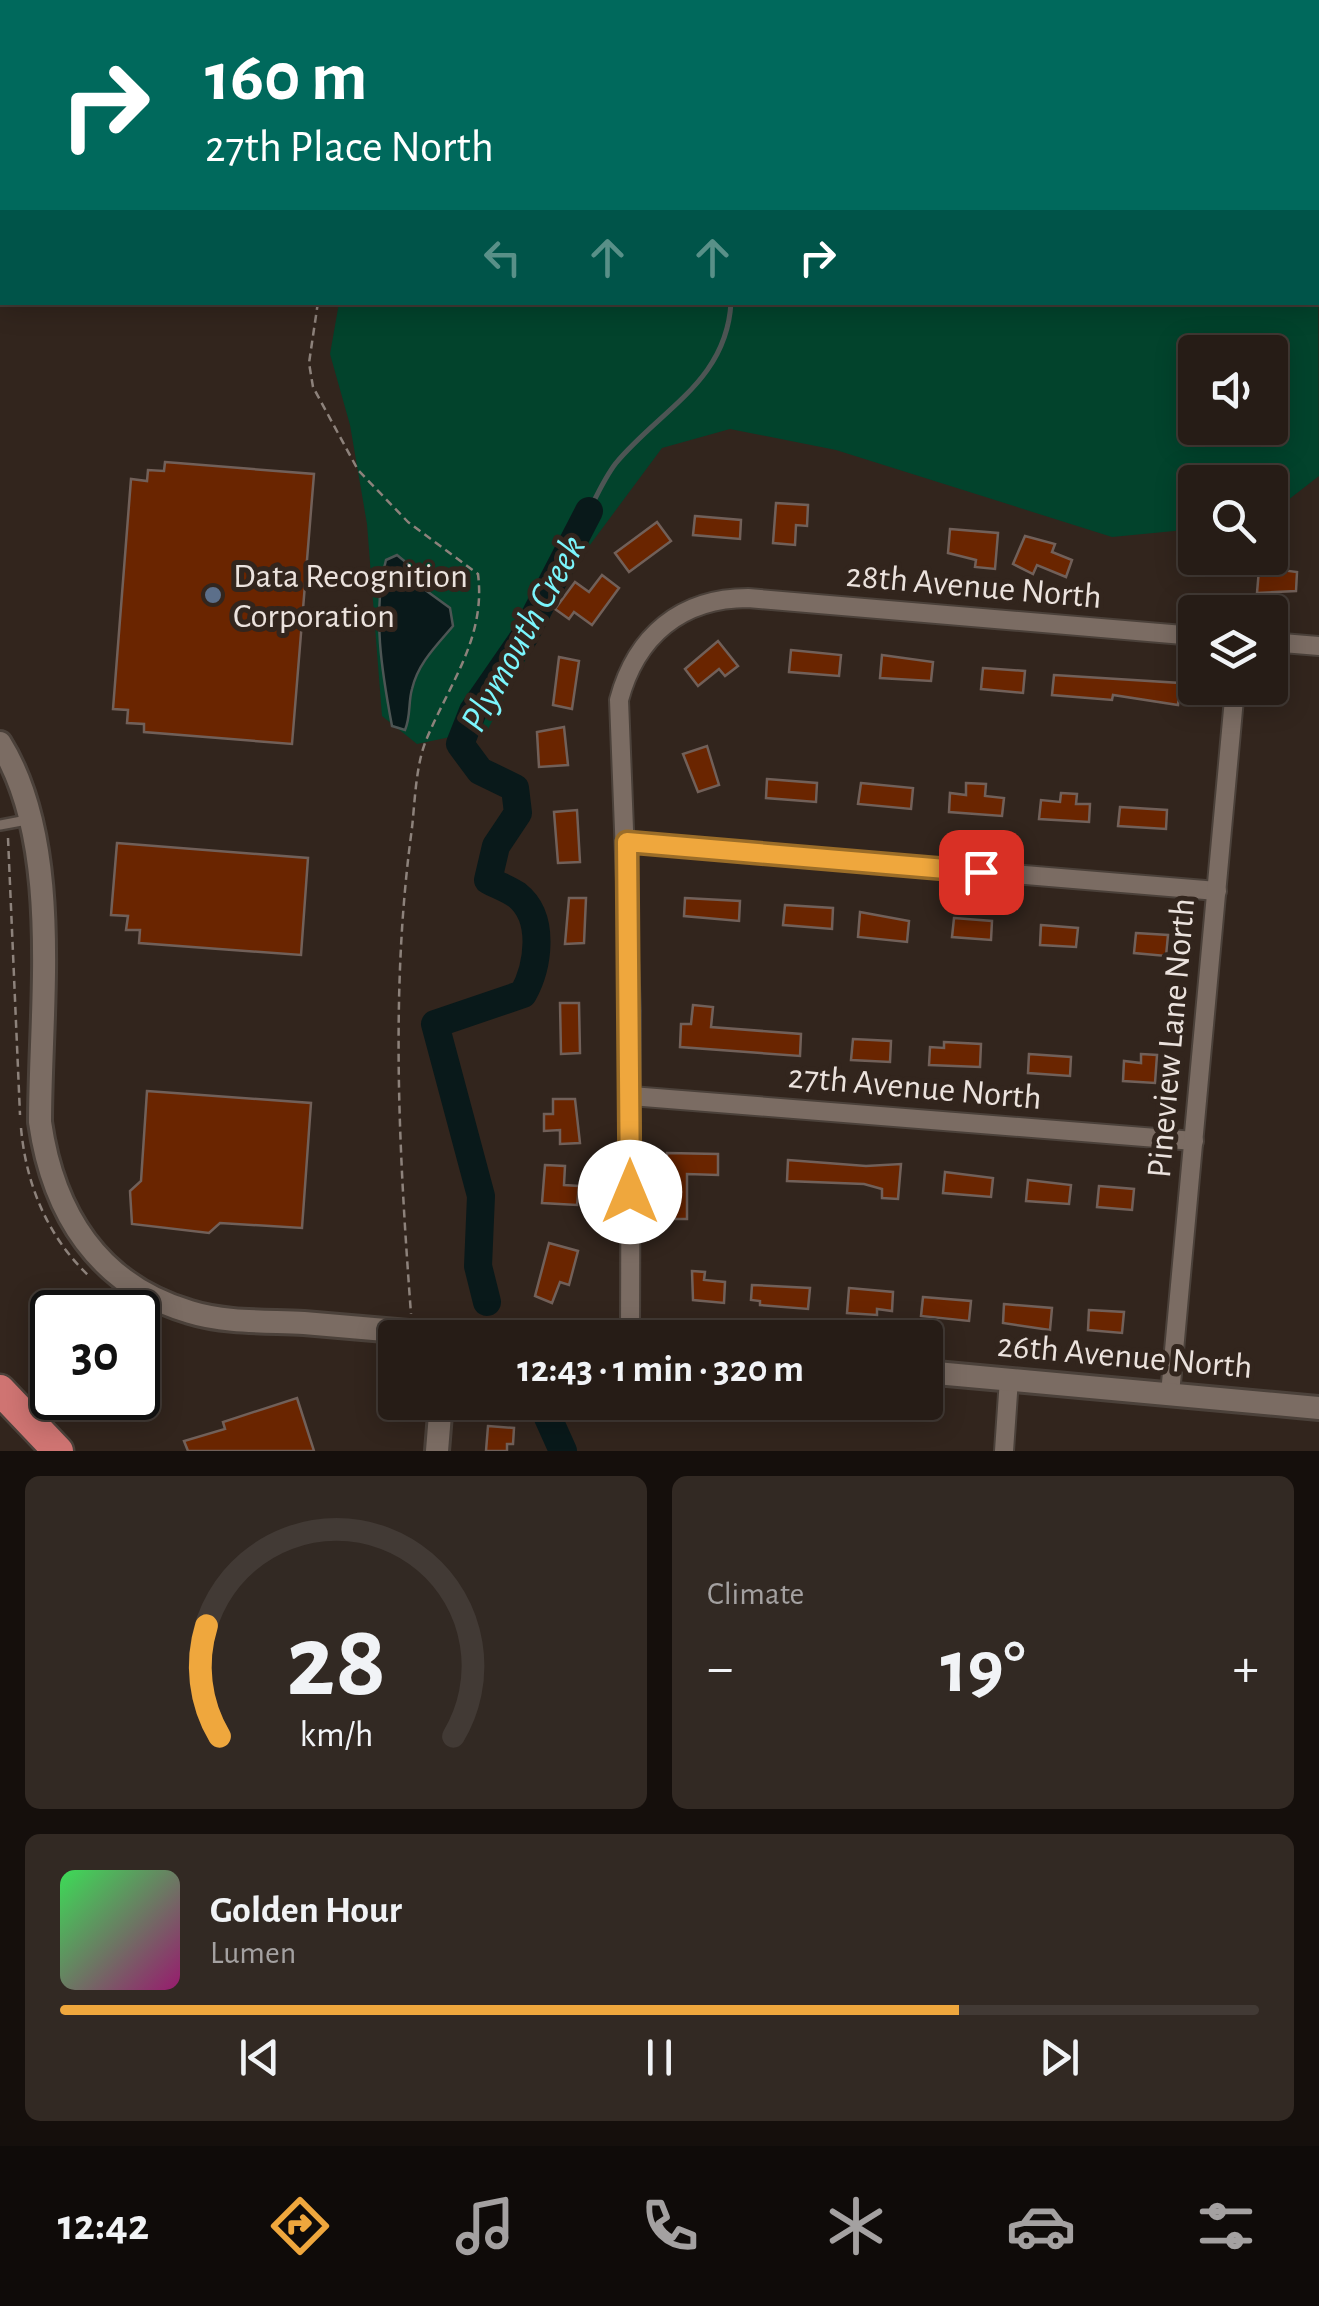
<!DOCTYPE html>
<html lang="en">
<head>
<meta charset="utf-8">
<style>
	body { margin:0; font-family:"Alegreya Sans",sans-serif; background:#322923; color:#f1f3f6; height:100vh; display:flex; flex-direction:column; font-size:38px; white-space:nowrap }
	* { box-sizing:border-box; margin:0 }
	p { font-size:32px; color:#a4a1a1 }
	.icon { flex:none; width:55px; height:55px; fill:none; stroke:currentColor; stroke-width:2; stroke-linecap:round; stroke-linejoin:round }
	.map { position:relative; height:1451px; overflow:hidden }
	.drawer { display:flex; flex-direction:column; gap:25px; padding:25px; background:#150f0c; flex:1 }
	.drawer>* { flex:none }
	.hud { position:absolute; left:0px; top:0px; width:1320px; height:305px; box-shadow:0 5px 25px #0003,0 0 0 2px #423a35; background:#00695c; color:#fff; overflow:hidden }
	.tools { position:absolute; left:1178px; top:335px; display:grid; gap:20px }
	.tools a { display:grid; place-items:center; width:110px; height:110px; border-radius:10px; background:#261c16; box-shadow:0 5px 25px #0003,0 0 0 2px #423a35; font-size:50px }
	.speed { position:absolute; left:30px; top:1290px; display:flex; gap:20px; font-size:50px; font-weight:700; text-align:center }
	.speed>* { display:grid; place-content:center; width:130px; height:130px; border-radius:50%; background:#261c16; box-shadow:0 5px 25px #0003,0 0 0 2px #423a35; line-height:1 }
	.speed .limit { border:5px solid #111; border-radius:15px; background:#fff; color:#111 }
	.pin { position:absolute; display:grid; place-items:center; width:85px; height:85px; color:#fff; margin:-42px; border-radius:20px; box-shadow:0 5px 15px #0006 }
	.me { position:absolute; width:110px; margin:-55px; rotate:0deg; stroke-linejoin:round; filter:drop-shadow(0 0 8px #0008) }
	.turn { display:flex; align-items:center; gap:35px; height:210px; padding:0 40px; font-size:45px }
	.turn .icon { width:130px; height:130px; stroke-width:2.5 }
	.turn b { display:block; font-size:70px; line-height:85px }
	.lanes { display:flex; align-items:center; height:95px; padding:0 40px; background:#0003; justify-content:center; gap:50px; direction:ltr }
	.lanes .off { opacity:.35 }
	.big { font-size:75px; font-weight:700; line-height:1.1 }
	.drawer .tile { flex:1; display:flex; flex-direction:column; justify-content:center; gap:15px; min-width:0; padding:0 35px; border-radius:15px; background:#322923 }
	.drawer .dial { align-items:center; gap:0 }
	.dial svg { height:260px; overflow:visible; fill:none; stroke:#423a35; stroke-width:7; stroke-linecap:round; text-anchor:middle }
	.dial text { fill:#f1f3f6; stroke:none }
	.song { display:flex; align-items:center; gap:30px }
	.cover { width:120px; height:120px; border-radius:15px; background:linear-gradient(135deg,hsl(130 70% 55%),hsl(320 70% 35%)) }
	.played { height:10px; border-radius:5px; background:linear-gradient(90deg,#efa73d 75%,#423a35 75%) }
	.keys { display:flex; justify-content:space-around; direction:ltr }
	.heat { display:flex; justify-content:space-between; align-items:center; font-size:55px; direction:ltr }
	.drawer .tiles { flex:1; display:grid; gap:25px; grid-template-columns:1fr 1fr }
	.tile:last-child { grid-column:span 2 }
	.trip { position:absolute; left:378px; top:1320px; width:565px; height:100px; border-radius:10px; background:#261c16; box-shadow:0 5px 25px #0003,0 0 0 2px #423a35; font-weight:700; line-height:100px; text-align:center }
	.tab-bar { display:flex; height:160px; justify-content:space-around; align-items:center; background:#0f0b09; color:#a4a1a1 }
	.tab-bar .icon { width:70px; height:70px }
	.tab-bar .active { color:#efa73d }
	.tab-bar b { font-size:45px; color:#f1f3f6 }
	.map>svg:first-child { display:block }
	.green { fill:#02432c; fill-rule:evenodd }
	.water { fill:#09191a; stroke:#4d5554; stroke-width:2.5 }
	.lines { fill:none; stroke-linecap:round; stroke-linejoin:round }
	.stream { stroke:#4d5554; stroke-width:5 }
	.river { stroke:#09191a; stroke-width:28 }
	.building { fill:#6a2500; stroke:#716059; stroke-width:2.5 }
	.service-casing { stroke:#4b413a; stroke-width:14 }
	.minor-casing { stroke:#4b413a; stroke-width:22 }
	.tertiary-casing { stroke:#4b413a; stroke-width:28 }
	.secondary-casing { stroke:#4b413a; stroke-width:30 }
	.trunk-casing { stroke:#4b413a; stroke-width:35 }
	.path { stroke:#8d827b; stroke-width:2.5; stroke-dasharray:8 5; stroke-linecap:butt }
	.service { stroke:#7b6c63; stroke-width:9 }
	.minor { stroke:#7b6c63; stroke-width:18 }
	.tertiary { stroke:#7b6c63; stroke-width:22 }
	.secondary { stroke:#9a6f69; stroke-width:25 }
	.trunk { stroke:#cf7472; stroke-width:30 }
	.route-casing { stroke:#9b6d28; stroke-width:25 }
	.route { stroke:#efa73d; stroke-width:18 }
	.service-dot { fill:#5c6f8a; stroke:#32251d; stroke-width:4 }
	.labels { text-anchor:middle; stroke-width:10; stroke-linejoin:round; paint-order:stroke }
	.poi-label { font-size:35px; fill:#ebe2dd; stroke:#32251d; text-anchor:start }
	.street-label { font-size:35px; fill:#ebe2dd; stroke:#32251d }
	.water-label { font-size:38px; font-style:italic; fill:#7bf5fc; stroke:#32251d }
</style>
</head>
<body>
<div class="map">
<svg width="1319" height="1451" viewBox="0 0 1319 1451">
	<rect width="100%" height="100%" fill="#32251d"/>
	<g class="green">
		<path d="M 379,0 L 835,0 L 838,2 L 379,2 Z"/>
		<path d="M 1318,261 L 1319,476 L 1270,514 L 1270,482 L 1195,482 L 1195,529 L 1112,537 L 836,450 L 730,429 L 662,448 L 581,557 L 488,729 L 417,744 L 382,716 L 367,524 L 350,425 L 330,354 L 339,303 L 1318,302 ZM 1195,352 L 1270,352 L 1270,428 L 1195,428 Z"/>
	</g>
	<path class="water" d="M 397,555 L 408,564 L 417,584 L 450,608 L 453,626 C 437,645 418,663 412,689 C 408,703 411,716 405,730 L 392,726 C 382,673 372,613 386,560 Z"/>
	<g class="lines">
		<g class="stream">
			<path d="M 563,0 L 564,2"/>
			<path d="M 589,511 C 597,495 605,477 616,463 C 661,409 727,381 731,302"/>
		</g>
		<g class="river">
			<path d="M 487,1302 L 478,1266 L 481,1196 L 435,1024 L 523,994 C 538,967 546,918 517,895 C 508,889 497,885 488,880 L 496,846 L 518,813 L 515,788 L 480,771 L 460,744 L 473,711 L 524,637 L 589,511"/>
			<path d="M 541,1402 L 563,1451"/>
		</g>
	</g>
	<g class="building">
		<path d="M 165,462 L 314,474 L 292,744 L 144,732 L 144,724 L 127,723 L 128,710 L 113,709 L 131,479 L 147,481 L 148,470 L 164,471 Z"/>
		<path d="M 776,503 L 808,505 L 807,526 L 796,525 L 795,545 L 773,543 Z"/>
		<path d="M 695,516 L 741,520 L 740,539 L 693,535 Z"/>
		<path d="M 657,522 L 671,541 L 629,572 L 615,553 Z"/>
		<path d="M 950,529 L 998,533 L 995,569 L 975,567 L 976,560 L 948,553 Z"/>
		<path d="M 1025,536 L 1055,544 L 1052,552 L 1072,560 L 1066,577 L 1037,565 L 1033,574 L 1013,564 Z"/>
		<path d="M 1260,558 L 1273,558 L 1272,564 L 1281,565 L 1281,570 L 1297,572 L 1296,591 L 1257,593 Z"/>
		<path d="M 602,575 L 619,588 L 592,625 L 574,612 L 569,619 L 555,609 L 575,582 L 589,592 Z"/>
		<path d="M 718,641 L 738,666 L 725,676 L 719,669 L 698,686 L 685,669 Z"/>
		<path d="M 791,650 L 841,655 L 839,676 L 789,672 Z"/>
		<path d="M 882,655 L 933,662 L 931,681 L 880,678 Z"/>
		<path d="M 559,657 L 579,661 L 572,709 L 553,705 Z"/>
		<path d="M 983,668 L 1025,671 L 1023,693 L 981,689 Z"/>
		<path d="M 1054,675 L 1180,683 L 1178,705 L 1113,695 L 1112,700 L 1052,695 Z"/>
		<path d="M 564,727 L 568,765 L 539,767 L 537,732 Z"/>
		<path d="M 707,746 L 719,785 L 698,792 L 683,754 Z"/>
		<path d="M 767,779 L 817,783 L 816,802 L 766,798 Z"/>
		<path d="M 861,783 L 913,788 L 911,809 L 858,804 Z"/>
		<path d="M 966,783 L 986,784 L 985,796 L 1004,798 L 1002,816 L 949,812 L 950,793 L 966,795 Z"/>
		<path d="M 1061,793 L 1077,794 L 1076,804 L 1090,804 L 1089,822 L 1039,819 L 1041,800 L 1060,802 Z"/>
		<path d="M 1120,807 L 1167,810 L 1166,829 L 1118,826 Z"/>
		<path d="M 577,810 L 580,862 L 558,863 L 554,812 Z"/>
		<path d="M 117,843 L 308,858 L 301,955 L 139,943 L 140,930 L 126,930 L 128,916 L 111,915 Z"/>
		<path d="M 569,898 L 586,898 L 584,943 L 565,944 Z"/>
		<path d="M 685,898 L 740,901 L 739,921 L 684,916 Z"/>
		<path d="M 785,905 L 833,908 L 832,929 L 783,925 Z"/>
		<path d="M 860,912 L 909,921 L 907,942 L 858,937 Z"/>
		<path d="M 954,918 L 992,921 L 991,940 L 952,937 Z"/>
		<path d="M 1041,925 L 1078,928 L 1076,947 L 1040,945 Z"/>
		<path d="M 1136,933 L 1168,935 L 1166,956 L 1134,953 Z"/>
		<path d="M 560,1003 L 579,1003 L 580,1053 L 561,1054 Z"/>
		<path d="M 693,1005 L 713,1007 L 711,1027 L 801,1034 L 800,1056 L 680,1047 L 681,1024 L 691,1024 Z"/>
		<path d="M 853,1039 L 891,1041 L 890,1062 L 851,1060 Z"/>
		<path d="M 944,1042 L 981,1044 L 980,1067 L 929,1065 L 930,1047 L 944,1048 Z"/>
		<path d="M 1029,1054 L 1071,1057 L 1070,1076 L 1028,1073 Z"/>
		<path d="M 1141,1054 L 1157,1055 L 1155,1083 L 1123,1081 L 1124,1061 L 1141,1063 Z"/>
		<path d="M 147,1091 L 311,1103 L 302,1228 L 220,1223 L 209,1233 L 132,1224 L 130,1191 L 141,1181 Z"/>
		<path d="M 553,1099 L 575,1099 L 580,1143 L 560,1144 L 560,1130 L 544,1131 L 544,1114 L 553,1114 Z"/>
		<path d="M 667,1153 L 718,1154 L 718,1175 L 687,1174 L 687,1219 L 667,1219 Z"/>
		<path d="M 788,1160 L 866,1166 L 901,1164 L 898,1199 L 882,1198 L 882,1189 L 864,1184 L 787,1181 Z"/>
		<path d="M 545,1165 L 565,1166 L 564,1185 L 579,1186 L 577,1205 L 542,1203 Z"/>
		<path d="M 945,1172 L 993,1178 L 991,1197 L 943,1193 Z"/>
		<path d="M 1028,1180 L 1071,1185 L 1069,1204 L 1026,1201 Z"/>
		<path d="M 1099,1186 L 1134,1189 L 1132,1210 L 1097,1207 Z"/>
		<path d="M 549,1243 L 578,1251 L 569,1285 L 560,1282 L 552,1303 L 535,1296 Z"/>
		<path d="M 692,1271 L 705,1272 L 704,1280 L 725,1282 L 724,1303 L 693,1300 Z"/>
		<path d="M 752,1285 L 810,1288 L 808,1309 L 760,1305 L 760,1301 L 751,1300 Z"/>
		<path d="M 849,1288 L 893,1292 L 892,1311 L 877,1309 L 877,1315 L 847,1313 Z"/>
		<path d="M 923,1297 L 971,1301 L 969,1321 L 921,1316 Z"/>
		<path d="M 1004,1304 L 1052,1308 L 1050,1330 L 1003,1323 Z"/>
		<path d="M 1089,1310 L 1124,1312 L 1122,1333 L 1088,1330 Z"/>
		<path d="M 297,1398 L 314,1451 L 188,1451 L 184,1441 L 225,1429 L 223,1422 Z"/>
		<path d="M 488,1426 L 514,1428 L 513,1444 L 507,1444 L 507,1451 L 486,1451 Z"/>
	</g>
	<g class="lines">
		<defs>
			<path id="service" d="M 0,825 L 27,820"/>
			<g id="minor">
				<path d="M 1270,642 L 1319,646"/>
				<path d="M 627,842 L 1217,891"/>
				<path d="M 631,1096 L 1194,1141"/>
				<path d="M 630,1338 L 631,1011 L 619,700 C 636,636 681,598 748,598 L 1195,636"/>
				<path d="M 1170,1394 L 1235,688"/>
				<path d="M 1004,1451 L 1009,1379"/>
			</g>
			<g id="tertiary">
				<path d="M 0,50 L 2,52"/>
				<path d="M 0,743 C 63,844 40,1006 40,1122 C 53,1213 98,1285 190,1312 C 225,1323 267,1321 304,1323 C 362,1328 420,1333 478,1338"/>
				<path d="M 925,1372 L 1319,1408"/>
				<path d="M 437,1451 L 441,1402"/>
			</g>
			<g id="secondary">
				<path d="M 44,2 L 45,0"/>
				<path d="M 0,89 L 2,84"/>
			</g>
			<path id="trunk" d="M 0,1390 L 58,1451"/>
		</defs>
		<use href="#service" class="service-casing"/>
		<use href="#minor" class="minor-casing"/>
		<use href="#tertiary" class="tertiary-casing"/>
		<use href="#secondary" class="secondary-casing"/>
		<use href="#trunk" class="trunk-casing"/>
		<g class="path">
			<path d="M 354,2 L 354,0"/>
			<path d="M 318,302 L 309,363 L 313,387 L 358,470 L 408,522 L 478,574 C 486,637 450,683 427,738 C 416,763 415,800 412,828 C 390,989 399,1152 411,1314"/>
			<path d="M 8,838 L 20,1115"/>
			<path d="M 21,1128 C 26,1184 47,1236 89,1276"/>
		</g>
		<use href="#service" class="service"/>
		<use href="#minor" class="minor"/>
		<use href="#tertiary" class="tertiary"/>
		<use href="#secondary" class="secondary"/>
		<use href="#trunk" class="trunk"/>
	</g>
	<g class="lines">
		<defs>
			<path id="route" d="M 630,1192 L 627,842 L 981,872"/>
		</defs>
		<use href="#route" class="route-casing"/>
		<use href="#route" class="route"/>
	</g>
	<circle class="service-dot" cx="213" cy="595" r="10"/>
	<g class="labels">
		<g class="poi-label">
			<text x="233" y="587">Data Recognition<tspan x="233" dy="40">Corporation</tspan></text>
		</g>
		<g class="street-label">
			<text transform="translate(974 585) rotate(5)" y="12">28th Avenue North</text>
			<text transform="translate(1170 1038) rotate(-85)" y="12">Pineview Lane North</text>
			<text transform="translate(915 1086) rotate(5)" y="12">27th Avenue North</text>
			<text transform="translate(1125 1355) rotate(5)" y="12">26th Avenue North</text>
		</g>
		<g class="water-label">
			<text transform="translate(522 633) rotate(-61)" y="13">Plymouth Creek</text>
		</g>
	</g>
</svg>
<div class="tools">
<a><svg class="icon" aria-label="sound" viewBox="0 0 24 24"><path d="M4 9h4l5-4v14l-5-4H4zM17 9q2 3 0 6"/></svg></a>
<a><svg class="icon" aria-label="search" viewBox="0 0 24 24"><circle cx="10" cy="10" r="6"/><path d="M15 15l6 6"/></svg></a>
<a><svg class="icon" aria-label="layers" viewBox="0 0 24 24"><path d="M12 4l9 5-9 5-9-5zM3 14l9 5 9-5"/></svg></a>
</div>
<div class="speed"><div class="limit">30</div></div>
<div class="pin" style="left:981px;top:872px;background:#d93025"><svg class="icon" aria-label="arrive" viewBox="0 0 24 24"><path d="M6 21V4h12l-3 4 3 4H6"/></svg></div>
<svg class="me" style="left:630px;top:1192px" viewBox="-20 -20 40 40"><circle r="19" fill="#fff"/><path d="M0-13L10 11 0 6-10 11z" fill="#efa73d"/></svg>
<div class="trip">12:43 · 1 min · 320 m</div>
<div class="hud">
<div class="turn"><svg class="icon" aria-label="right" viewBox="0 0 24 24"><path d="M7 20v-9h11M14 6l5 5-5 5"/></svg><div><b>160 m</b>27th Place North</div></div>
<div class="lanes"><svg class="icon off" aria-label="left" viewBox="0 0 24 24"><path d="M17 20v-9H6M10 6l-5 5 5 5"/></svg><svg class="icon off" aria-label="ahead" viewBox="0 0 24 24"><path d="M12 20V5M6 11l6-6 6 6"/></svg><svg class="icon off" aria-label="ahead" viewBox="0 0 24 24"><path d="M12 20V5M6 11l6-6 6 6"/></svg><svg class="icon" aria-label="right" viewBox="0 0 24 24"><path d="M7 20v-9h11M14 6l5 5-5 5"/></svg></div>
</div>
</div>
<section class="drawer">
<div class="tiles">
<div class="tile dial"><svg viewBox="0 0 100 80">
<path d="M14 69A42 42 0 1 1 86 69"/>
<path d="M14 69A42 42 0 0 1 10 35" stroke="#efa73d"/>
<text x="50" y="56" font-size="32" font-weight="700">28</text>
<text x="50" y="72" font-size="11">km/h</text>
</svg></div>
<div class="tile"><p>Climate</p>
<div class="heat"><a>−</a><b class="big">19°</b><a>+</a></div>
</div>
<div class="tile">
<div class="song"><i class="cover"></i><div><b>Golden Hour</b><p>Lumen</p></div></div>
<div class="played"></div>
<div class="keys"><svg class="icon" aria-label="previous" viewBox="0 0 24 24"><path d="M18 5L8 12l10 7zM5 5v14"/></svg><svg class="icon" aria-label="pause" viewBox="0 0 24 24"><path d="M8 5v14M16 5v14"/></svg><svg class="icon" aria-label="next" viewBox="0 0 24 24"><path d="M6 5l10 7-10 7zM19 5v14"/></svg></div>
</div>
</div>
</section>
<nav class="tab-bar">
<b>12:42</b>
<svg class="icon active" aria-label="directions" viewBox="0 0 24 24"><path d="M12 3l9 9-9 9-9-9zM9 14v-3h6M13 9l2 2-2 2"/></svg>
<svg class="icon" aria-label="music" viewBox="0 0 24 24"><path d="M9 18V5l10-2v13"/><circle cx="6" cy="18" r="3"/><circle cx="16" cy="16" r="3"/></svg>
<svg class="icon" aria-label="phone" viewBox="0 0 24 24"><path d="M5 4h4l2 5-3 2q2 4 5 5l2-3 5 2v4C11 20 4 13 5 4z"/></svg>
<svg class="icon" aria-label="climate" viewBox="0 0 24 24"><path d="M12 3v18M4 7l16 10M4 17L20 7"/></svg>
<svg class="icon" aria-label="car" viewBox="0 0 24 24"><path d="M5 17H2v-5l4-1 3-4h7l3 4 3 1v5h-3M9 17h6M6 11h13"/><circle cx="7" cy="17" r="2"/><circle cx="17" cy="17" r="2"/></svg>
<svg class="icon" aria-label="filters" viewBox="0 0 24 24"><path d="M4 7h16M4 17h16"/><circle cx="9" cy="7" r="2"/><circle cx="15" cy="17" r="2"/></svg>
</nav>
</body>
</html>
